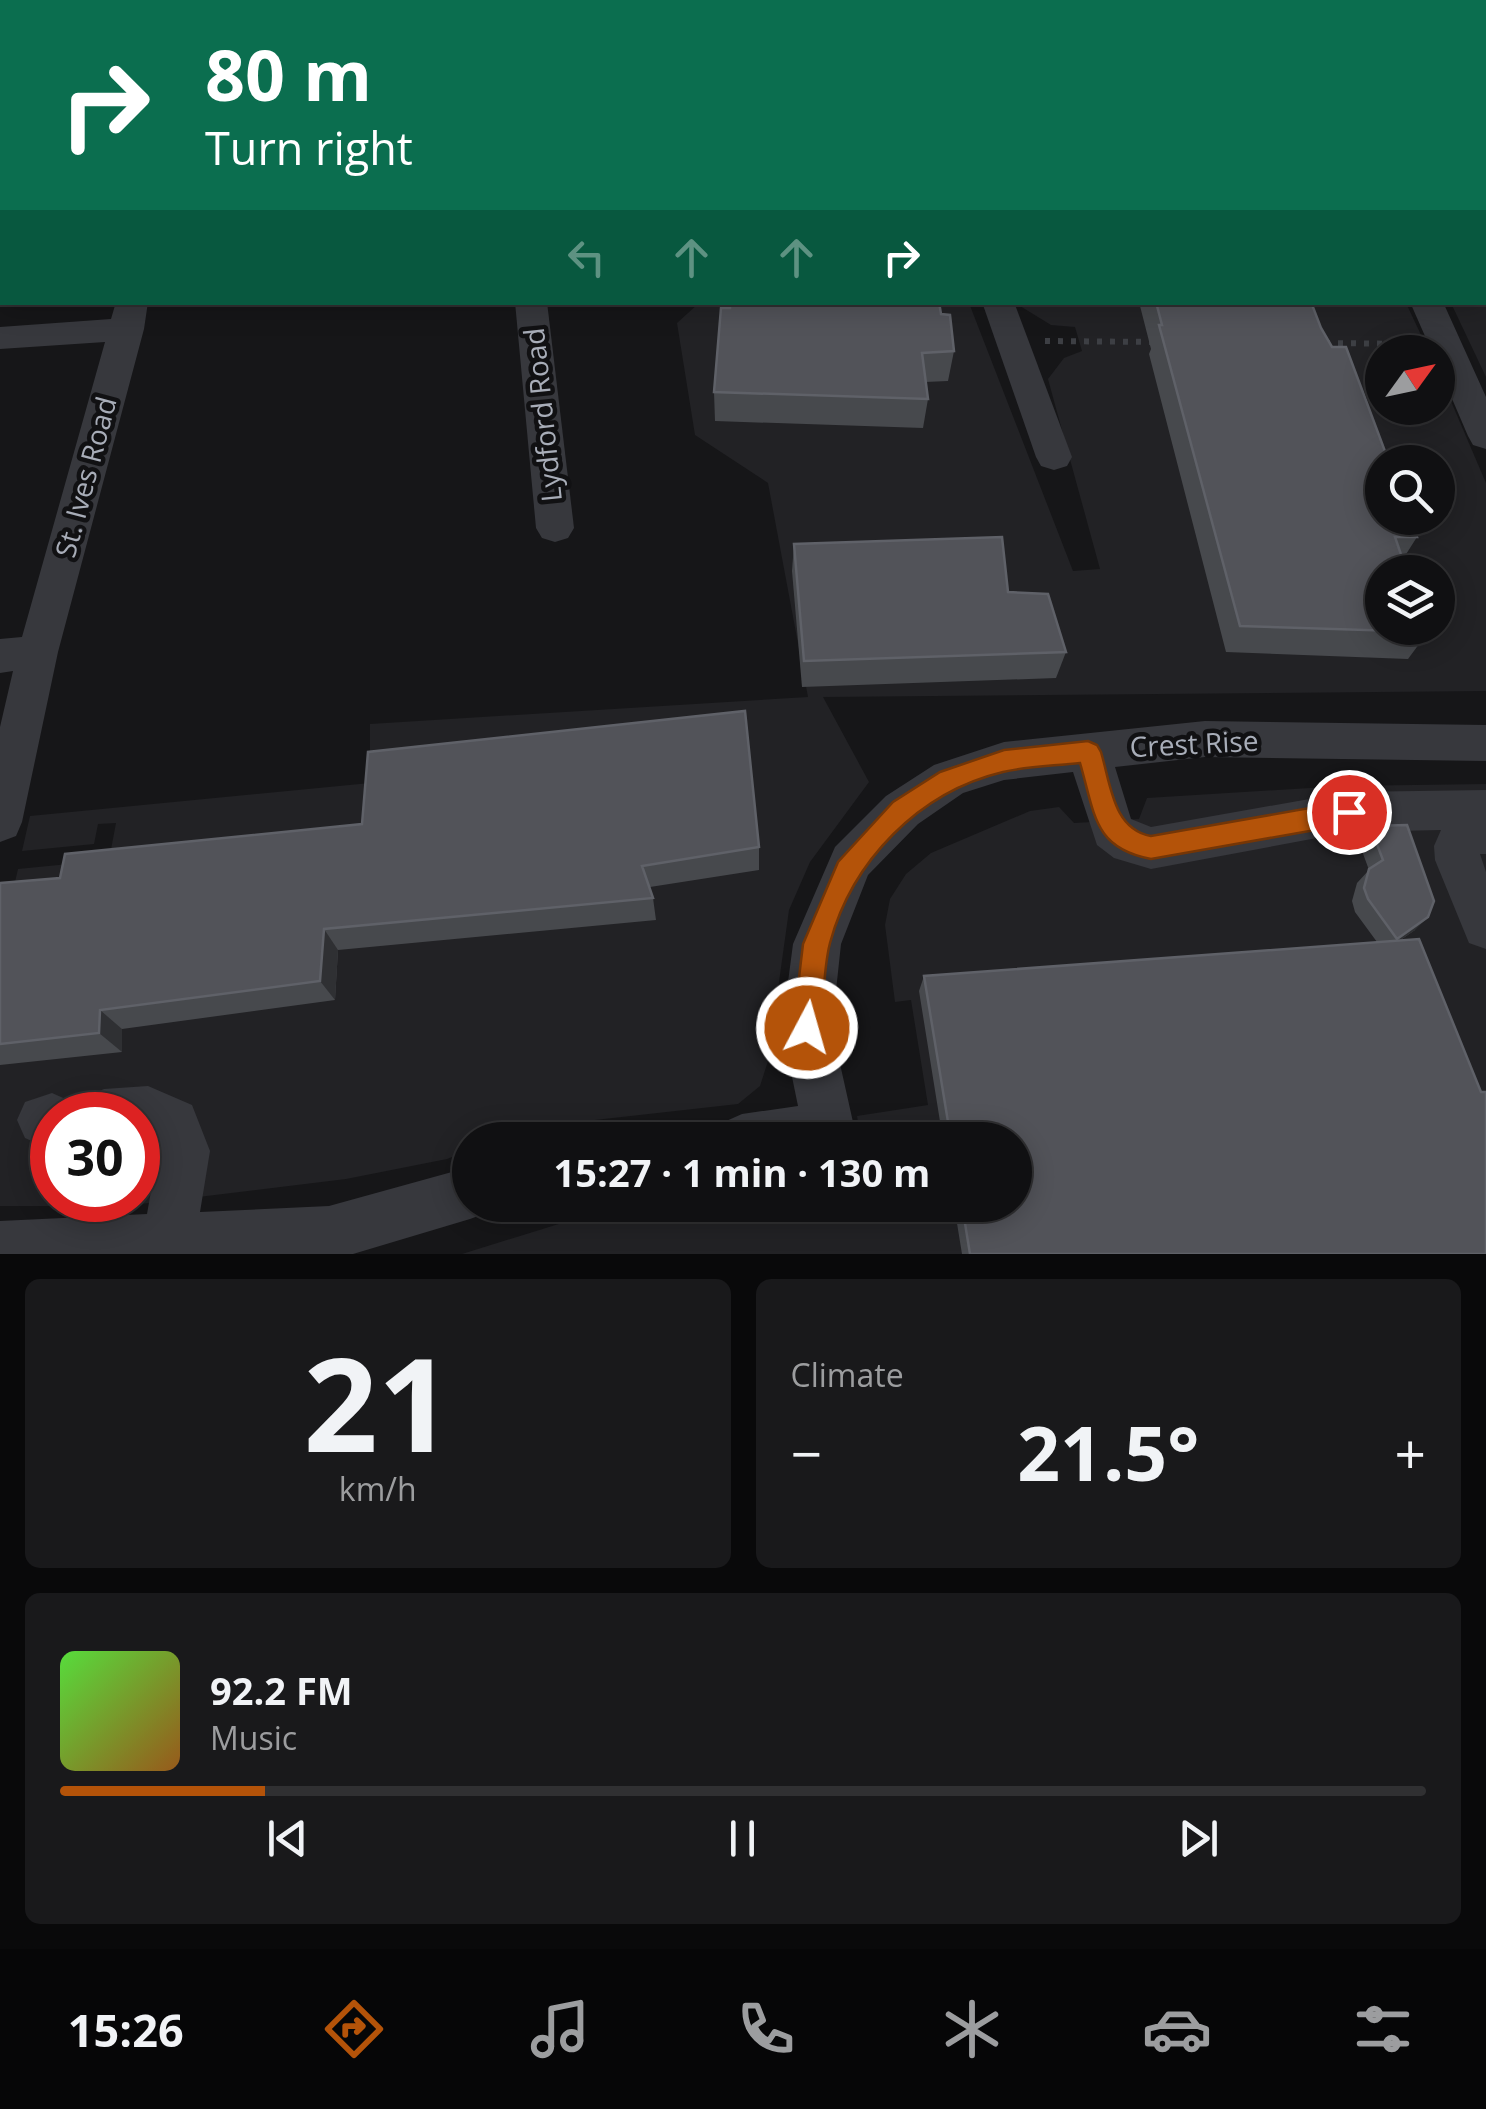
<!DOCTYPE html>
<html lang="en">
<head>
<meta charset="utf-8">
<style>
	body { margin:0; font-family:"Open Sans",sans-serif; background:#19191b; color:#f1f3f6; height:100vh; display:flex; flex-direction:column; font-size:38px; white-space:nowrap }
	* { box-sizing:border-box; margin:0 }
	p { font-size:32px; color:#9c9d9f }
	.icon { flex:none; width:55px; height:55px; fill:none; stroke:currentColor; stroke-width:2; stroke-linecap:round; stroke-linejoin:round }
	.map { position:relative; height:1254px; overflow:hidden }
	.sheet { display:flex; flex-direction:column; gap:25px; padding:25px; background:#09090a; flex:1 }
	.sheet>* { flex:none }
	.hud { position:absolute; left:0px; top:0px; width:1488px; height:305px; box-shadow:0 5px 25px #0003,0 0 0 2px #303032; background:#0b6e4f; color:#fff; overflow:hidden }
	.needle { width:65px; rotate:57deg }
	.tools { position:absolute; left:1365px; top:335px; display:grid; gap:20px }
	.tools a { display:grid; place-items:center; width:90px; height:90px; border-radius:50%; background:#101012; box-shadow:0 5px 25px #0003,0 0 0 2px #303032; font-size:50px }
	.speed { position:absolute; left:30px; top:1092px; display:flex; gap:20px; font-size:50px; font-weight:700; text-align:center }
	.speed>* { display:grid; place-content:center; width:130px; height:130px; border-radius:50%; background:#101012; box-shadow:0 5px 25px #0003,0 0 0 2px #303032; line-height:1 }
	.speed .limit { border:15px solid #d22; background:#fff; color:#111 }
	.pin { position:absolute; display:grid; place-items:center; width:85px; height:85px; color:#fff; margin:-42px; border:5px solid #fff; border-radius:50%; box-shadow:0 2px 10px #0007 }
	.me { position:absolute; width:110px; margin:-55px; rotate:6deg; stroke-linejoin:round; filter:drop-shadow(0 0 8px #0008) }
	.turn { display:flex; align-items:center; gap:35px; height:210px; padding:0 40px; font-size:45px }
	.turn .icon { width:130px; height:130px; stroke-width:2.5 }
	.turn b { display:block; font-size:70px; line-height:85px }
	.lanes { display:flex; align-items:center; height:95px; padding:0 40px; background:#0003; justify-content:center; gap:50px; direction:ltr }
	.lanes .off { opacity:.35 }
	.big { font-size:75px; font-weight:700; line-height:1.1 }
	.sheet .card { flex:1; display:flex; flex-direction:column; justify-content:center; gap:15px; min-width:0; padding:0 35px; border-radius:15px; background:#19191b }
	.sheet .dial { align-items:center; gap:0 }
	.dial b { font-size:130px; line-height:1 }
	.song { display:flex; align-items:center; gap:30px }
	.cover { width:120px; height:120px; border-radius:15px; background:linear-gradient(135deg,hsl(110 70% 55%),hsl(30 70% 35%)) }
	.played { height:10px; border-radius:5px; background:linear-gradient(90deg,#b45309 15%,#303032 15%) }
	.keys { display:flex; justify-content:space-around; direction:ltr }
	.heat { display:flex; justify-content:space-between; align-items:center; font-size:55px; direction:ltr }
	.sheet .tiles { flex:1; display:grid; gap:25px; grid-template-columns:1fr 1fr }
	.card:last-child { grid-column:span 2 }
	.trip { position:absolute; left:452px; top:1122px; width:580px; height:100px; border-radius:50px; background:#101012; box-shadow:0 5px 25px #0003,0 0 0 2px #303032; font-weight:700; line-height:100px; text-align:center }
	.dock { display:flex; height:160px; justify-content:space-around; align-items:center; background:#060607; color:#9c9d9f }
	.dock .icon { width:70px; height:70px }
	.dock .active { color:#b45309 }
	.dock b { font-size:45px; color:#f1f3f6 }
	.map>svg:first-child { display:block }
	.built { fill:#222225; fill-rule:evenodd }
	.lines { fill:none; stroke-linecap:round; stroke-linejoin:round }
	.path { stroke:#3d3f44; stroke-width:6; stroke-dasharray:5 8; stroke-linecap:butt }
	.minor { fill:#37383d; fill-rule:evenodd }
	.wall { fill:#47494d }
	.shaded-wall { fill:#2f3033 }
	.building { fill:#525359; stroke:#5f6168; stroke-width:2.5 }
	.route { fill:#b45309; stroke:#753606; stroke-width:2.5 }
	.labels { text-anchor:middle; stroke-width:9; stroke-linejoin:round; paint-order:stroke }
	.street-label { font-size:28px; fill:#a8adb8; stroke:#111113 }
</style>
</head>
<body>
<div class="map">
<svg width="1486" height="1254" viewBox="0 0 1486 1254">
	<rect width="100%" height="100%" fill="#161618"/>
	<g class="built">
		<path d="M 1486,264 L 1486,377 L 1451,303 L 1485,302 Z"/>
		<path d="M 699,303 L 969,303 L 1073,571 L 1100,569 L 1048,379 L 1064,358 L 1082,351 L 1075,327 L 1051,325 L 1015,303 L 1406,303 L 1429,352 L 1382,352 L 1382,408 L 1438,408 L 1438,371 L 1486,483 L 1486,691 L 823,697 L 869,782 L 810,862 L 789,910 L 768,1061 L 760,1086 L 738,1104 L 550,1125 L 497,1140 L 470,1140 L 470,1150 L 447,1159 L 346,1179 L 124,1206 L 0,1206 L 0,948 L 18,869 L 109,860 L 116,823 L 98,824 L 94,844 L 22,851 L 30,816 L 370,783 L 370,724 L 808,697 L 768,483 L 695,435 L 677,323 ZM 1382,462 L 1438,462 L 1438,518 L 1382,518 ZM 1382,572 L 1438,572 L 1438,628 L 1382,628 ZM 52,1115 L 138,1115 L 138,1200 L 52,1200 Z"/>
		<path d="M 1486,784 L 1486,1254 L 462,1254 L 620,1205 L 1015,1205 L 1015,1140 L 861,1140 L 857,1116 L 928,1105 L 911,1000 L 895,1002 L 885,925 L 890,899 L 906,874 L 931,853 L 1030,811 L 1059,807 L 1074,823 L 1110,821 L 1139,819 L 1147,798 L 1342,786 Z"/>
	</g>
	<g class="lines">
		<g class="path">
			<path d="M 1045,341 L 1157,342"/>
			<path d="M 1325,343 L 1412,344"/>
		</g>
		<g class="minor">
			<rect x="493" y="0" width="26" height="2"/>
			<rect x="1287" y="0" width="26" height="2"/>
			<path d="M 2,12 L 2,33 L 0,34 L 0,13 Z"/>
			<rect x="1485" y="236" width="1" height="20"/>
			<path d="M 116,302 L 148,302 L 144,329 L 58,652 L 22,822 L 16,836 L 0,842 L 0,727 L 13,671 L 0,673 L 0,639 L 22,637 L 105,342 L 0,349 L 0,327 L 111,319 Z"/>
			<path d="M 515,302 L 547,302 L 574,528 L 568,538 L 555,542 L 542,538 L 536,528 Z"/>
			<path d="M 982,302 L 1014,302 L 1072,457 L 1067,466 L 1054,470 L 1041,466 L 1036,457 Z"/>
			<path d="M 1410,302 L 1443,302 L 1486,397 L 1486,449 L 1473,445 L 1468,436 L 1438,366 L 1438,352 L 1432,352 Z"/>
			<path d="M 1205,721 L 1486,725 L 1486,761 L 1205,757 L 1115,767 L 1131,819 L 1151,827 L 1349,792 L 1486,790 L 1486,854 L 1480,854 L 1486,872 L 1486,949 L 1469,943 L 1435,860 L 1434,846 L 1441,830 L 1349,832 L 1151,869 L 1114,858 L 1097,845 L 1073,772 L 1004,780 L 963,793 L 918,824 L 868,875 L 841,944 L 832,1028 L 857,1140 L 716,1140 L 724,1122 L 742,1114 L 798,1106 L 782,1028 L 793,944 L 835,847 L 886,796 L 934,765 L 1004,742 Z"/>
			<path d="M 148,1086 L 192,1105 L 210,1151 L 200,1212 L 329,1206 L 470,1167 L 470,1205 L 491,1205 L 489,1212 L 470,1219 L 353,1254 L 0,1254 L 0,1221 L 147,1214 L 158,1151 L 154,1141 L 138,1138 L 138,1115 L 78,1115 L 86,1097 L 104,1089 Z"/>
			<path d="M 52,1093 L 70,1101 L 76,1115 L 52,1115 L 52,1144 L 43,1146 L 25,1138 L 17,1120 L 25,1102 Z"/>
		</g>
	</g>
	<g class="wall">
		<path d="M 1330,0 L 1486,0 L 1486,192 L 1485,2 L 1331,2 Z"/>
		<path d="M 1139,302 L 1311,302 L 1321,328 L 1417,537 L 1403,559 L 1428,632 L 1408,659 L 1226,652 L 1149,354 L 1151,349 Z"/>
		<path d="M 941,314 L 954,351 L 948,381 L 925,382 L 928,399 L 923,428 L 715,421 L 714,392 Z"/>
		<path d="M 794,544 L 1008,592 L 1066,652 L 1056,678 L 802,687 L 792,571 Z"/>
		<path d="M 362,824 L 759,847 L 759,870 L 650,887 L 653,898 L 656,920 L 338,950 L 335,1000 L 122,1029 L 122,1052 L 0,1065 L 0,883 L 60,878 Z"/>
		<path d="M 1370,826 L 1415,930 L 1399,941 L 1486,1254 L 962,1254 L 954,1205 L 1015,1205 L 1015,1140 L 943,1140 L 919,991 L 924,976 L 1377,942 L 1355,912 L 1352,901 L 1357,883 L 1369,870 L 1358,840 Z"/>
	</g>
	<g class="shaded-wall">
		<path d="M 1428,917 L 1415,930 L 1384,951 L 1397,939 Z"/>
		<path d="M 324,929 L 338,950 L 335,1000 L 320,981 Z"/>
		<path d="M 100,1010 L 122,1029 L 122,1052 L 99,1033 Z"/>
	</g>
	<g class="building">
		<rect x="699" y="0" width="94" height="2"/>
		<path d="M 1046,0 L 1142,0 L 1142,2 L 1045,2 Z"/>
		<rect x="1211" y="0" width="69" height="2"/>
		<path d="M 1354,0 L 1486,0 L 1486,138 L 1485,2 L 1356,2 Z"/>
		<path d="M 730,302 L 939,302 L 941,314 L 950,315 L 954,351 L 922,353 L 928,399 L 714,392 L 721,308 L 730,308 Z"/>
		<path d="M 1156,302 L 1311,302 L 1321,328 L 1332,347 L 1346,347 L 1389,462 L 1382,462 L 1382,518 L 1410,518 L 1417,537 L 1395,537 L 1407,572 L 1382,572 L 1382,628 L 1426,628 L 1428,632 L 1240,626 L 1159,325 L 1162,325 Z"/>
		<path d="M 1002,537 L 1008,592 L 1048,594 L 1066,652 L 804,661 L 794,544 Z"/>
		<path d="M 745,711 L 759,847 L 642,866 L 653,898 L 324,929 L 320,981 L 100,1010 L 99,1033 L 0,1044 L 0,883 L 60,878 L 65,854 L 362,824 L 368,752 Z"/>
		<path d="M 1407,825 L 1434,901 L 1428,917 L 1397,939 L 1368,899 L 1364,888 L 1369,869 L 1383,860 L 1370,826 Z"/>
		<path d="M 1419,939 L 1481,1092 L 1486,1092 L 1486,1254 L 970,1254 L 962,1205 L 1015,1205 L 1015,1140 L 951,1140 L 924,976 Z"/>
	</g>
	<path class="route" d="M 1088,741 L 1097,745 L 1101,752 C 1111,785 1113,829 1151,836 L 1349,801 L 1358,805 L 1362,812 L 1358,820 L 1349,824 L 1151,859 C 1093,848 1095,814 1080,763 C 1055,766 1027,766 1003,772 C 919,792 852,861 830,943 C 823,970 824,1001 821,1028 L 817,1038 L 807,1042 L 797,1038 L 793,1028 L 803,944 L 838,862 L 893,802 L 940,772 L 1004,750 Z"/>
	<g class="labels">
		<g class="street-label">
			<text transform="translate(543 415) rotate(-96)" y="10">Lydford Road</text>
			<text transform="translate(86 477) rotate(-75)" y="10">St. Ives Road</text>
			<text transform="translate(1194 744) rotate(-3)" y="10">Crest Rise</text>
		</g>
	</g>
</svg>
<div class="tools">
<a><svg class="needle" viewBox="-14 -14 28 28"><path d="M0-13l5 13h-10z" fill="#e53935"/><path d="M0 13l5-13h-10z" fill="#9c9d9f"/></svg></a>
<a><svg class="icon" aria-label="search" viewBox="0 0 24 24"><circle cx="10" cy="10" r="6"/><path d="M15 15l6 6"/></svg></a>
<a><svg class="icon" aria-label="layers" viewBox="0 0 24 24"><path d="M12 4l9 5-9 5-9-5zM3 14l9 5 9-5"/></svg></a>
</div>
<div class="speed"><div class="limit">30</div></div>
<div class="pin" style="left:1349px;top:812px;background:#d93025"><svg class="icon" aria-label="arrive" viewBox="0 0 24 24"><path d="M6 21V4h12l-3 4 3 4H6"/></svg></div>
<svg class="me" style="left:807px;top:1028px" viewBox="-20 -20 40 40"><circle r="17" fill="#b45309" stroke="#fff" stroke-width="3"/><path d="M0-11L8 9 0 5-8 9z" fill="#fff"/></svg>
<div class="trip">15:27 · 1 min · 130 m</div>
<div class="hud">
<div class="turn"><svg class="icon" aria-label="right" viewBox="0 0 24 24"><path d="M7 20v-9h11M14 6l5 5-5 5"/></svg><div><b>80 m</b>Turn right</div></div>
<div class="lanes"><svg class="icon off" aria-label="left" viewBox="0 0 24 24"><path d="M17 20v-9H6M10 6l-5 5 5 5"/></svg><svg class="icon off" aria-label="ahead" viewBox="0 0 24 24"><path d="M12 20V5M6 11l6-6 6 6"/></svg><svg class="icon off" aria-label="ahead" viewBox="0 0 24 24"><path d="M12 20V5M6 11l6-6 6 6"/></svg><svg class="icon" aria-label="right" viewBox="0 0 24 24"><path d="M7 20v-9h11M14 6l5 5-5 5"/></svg></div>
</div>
</div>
<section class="sheet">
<div class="tiles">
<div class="card dial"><b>21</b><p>km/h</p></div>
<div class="card"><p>Climate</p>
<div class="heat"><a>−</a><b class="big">21.5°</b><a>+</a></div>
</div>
<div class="card">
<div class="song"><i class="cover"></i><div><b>92.2 FM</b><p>Music</p></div></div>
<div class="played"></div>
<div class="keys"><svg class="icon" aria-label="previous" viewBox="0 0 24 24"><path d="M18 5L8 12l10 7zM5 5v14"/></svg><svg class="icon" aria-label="pause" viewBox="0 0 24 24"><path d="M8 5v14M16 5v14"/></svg><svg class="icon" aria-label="next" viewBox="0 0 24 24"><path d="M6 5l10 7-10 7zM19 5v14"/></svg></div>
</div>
</div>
</section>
<nav class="dock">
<b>15:26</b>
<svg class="icon active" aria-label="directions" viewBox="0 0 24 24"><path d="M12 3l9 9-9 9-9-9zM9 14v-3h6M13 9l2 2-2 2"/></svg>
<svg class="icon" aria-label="music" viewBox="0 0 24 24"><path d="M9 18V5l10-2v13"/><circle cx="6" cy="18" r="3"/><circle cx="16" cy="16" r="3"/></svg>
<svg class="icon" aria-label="phone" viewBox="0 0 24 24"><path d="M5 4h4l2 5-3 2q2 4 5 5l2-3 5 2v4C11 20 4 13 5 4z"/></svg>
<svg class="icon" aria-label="climate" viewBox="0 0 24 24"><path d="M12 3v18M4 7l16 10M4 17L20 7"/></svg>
<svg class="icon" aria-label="car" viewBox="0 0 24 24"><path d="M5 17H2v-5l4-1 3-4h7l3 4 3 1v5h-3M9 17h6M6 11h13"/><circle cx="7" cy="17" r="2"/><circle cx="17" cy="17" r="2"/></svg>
<svg class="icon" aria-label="filters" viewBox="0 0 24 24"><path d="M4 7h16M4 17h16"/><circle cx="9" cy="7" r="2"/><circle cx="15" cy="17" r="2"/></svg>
</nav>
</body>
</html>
